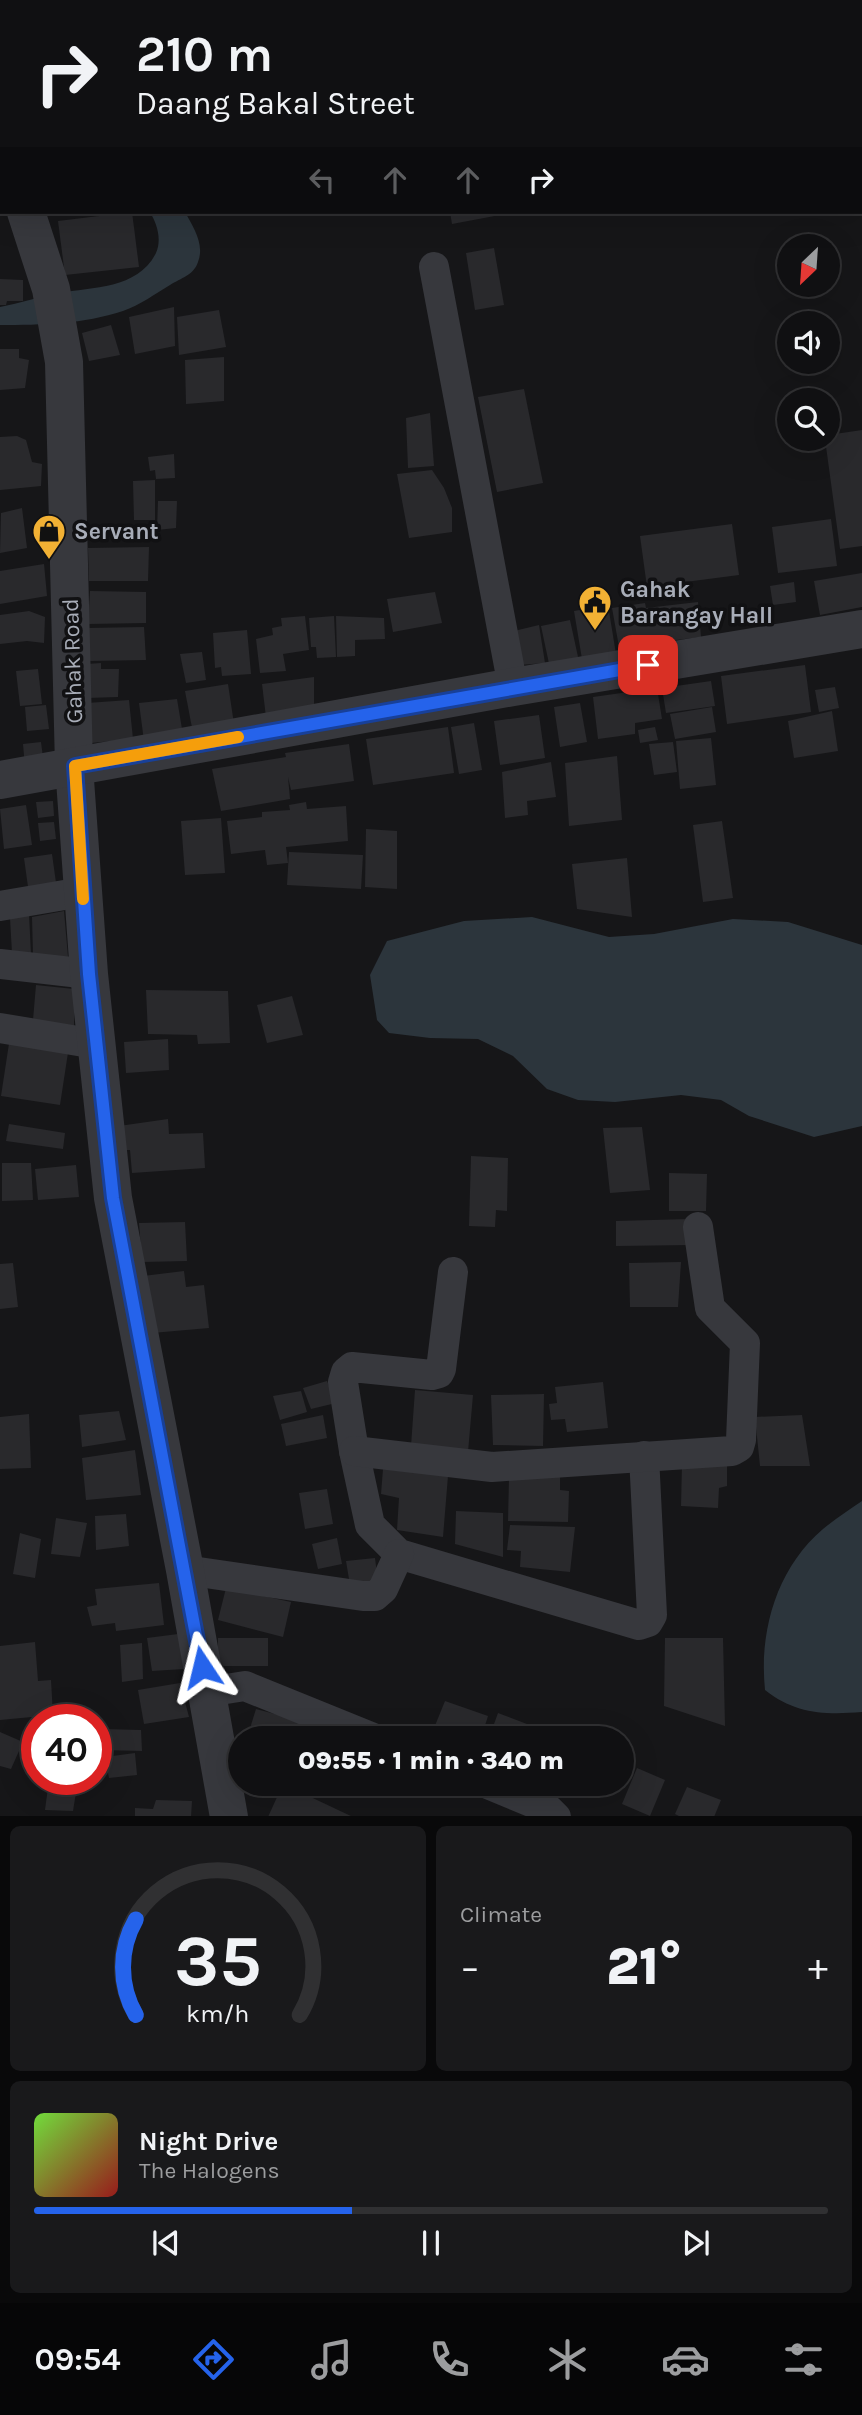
<!DOCTYPE html>
<html lang="en">
<head>
<meta charset="utf-8">
<style>
	body { margin:0; font-family:Karla,sans-serif; background:#19191b; color:#f1f3f6; height:100vh; display:flex; flex-direction:column; font-size:26px; white-space:nowrap }
	* { box-sizing:border-box; margin:0 }
	p { font-size:23px; color:#9c9d9f }
	.icon { flex:none; width:38px; height:38px; fill:none; stroke:currentColor; stroke-width:2; stroke-linecap:round; stroke-linejoin:round }
	.map { position:relative; height:1816px; overflow:hidden }
	.sheet { display:flex; flex-direction:column; gap:10px; padding:10px; background:#09090a; flex:1 }
	.sheet>* { flex:none }
	.banner { position:absolute; left:0px; top:0px; width:863px; height:214px; box-shadow:0 7px 28px #0002,0 0 0 2px #303032; background:#101012; color:#f1f3f6; overflow:hidden }
	.needle { width:46px; rotate:205deg }
	.fabs { position:absolute; left:777px; top:234px; display:grid; gap:14px }
	.fabs a { display:grid; place-items:center; width:63px; height:63px; border-radius:50%; background:#101012; box-shadow:0 7px 28px #0002,0 0 0 2px #303032; font-size:35px }
	.speed { position:absolute; left:21px; top:1704px; display:flex; gap:14px; font-size:35px; font-weight:700; text-align:center }
	.speed>* { display:grid; place-content:center; width:91px; height:91px; border-radius:50%; background:#101012; box-shadow:0 7px 28px #0002,0 0 0 2px #303032; line-height:1 }
	.speed .limit { border:10px solid #d22; background:#fff; color:#111 }
	.pin { position:absolute; display:grid; place-items:center; width:60px; height:60px; color:#fff; margin:-30px; border-radius:14px; box-shadow:0 4px 10px #0006 }
	.me { position:absolute; width:77px; margin:-38px; rotate:350deg; stroke-linejoin:round; filter:drop-shadow(0 0 5px #0008) }
	.turn { display:flex; align-items:center; gap:24px; height:147px; padding:0 21px; font-size:32px }
	.turn .icon { width:91px; height:91px; stroke-width:2.5 }
	.turn b { display:block; font-size:49px; line-height:60px }
	.lanes { display:flex; align-items:center; height:66px; padding:0 21px; background:#0003; justify-content:center; gap:35px; direction:ltr }
	.lanes .off { opacity:.35 }
	.big { font-size:52px; font-weight:800; line-height:1.1 }
	.sheet .tile { flex:1; display:flex; flex-direction:column; justify-content:center; gap:10px; min-width:0; padding:0 24px; border-radius:10px; background:#19191b }
	.sheet .dial { align-items:center; gap:0 }
	.dial svg { height:182px; overflow:visible; fill:none; stroke:#303032; stroke-width:7; stroke-linecap:round; text-anchor:middle }
	.dial text { fill:#f1f3f6; stroke:none }
	.song { display:flex; align-items:center; gap:21px }
	.cover { width:84px; height:84px; border-radius:10px; background:linear-gradient(135deg,hsl(100 70% 55%),hsl(0 70% 35%)) }
	.played { height:7px; border-radius:4px; background:linear-gradient(90deg,#2563eb 40%,#303032 40%) }
	.keys { display:flex; justify-content:space-around; direction:ltr }
	.heat { display:flex; justify-content:space-between; align-items:center; font-size:38px; direction:ltr }
	.sheet .tiles { flex:1; display:grid; gap:10px; grid-template-columns:1fr 1fr }
	.tile:last-child { grid-column:span 2 }
	.trip { position:absolute; left:228px; top:1726px; width:406px; height:70px; border-radius:35px; background:#101012; box-shadow:0 7px 28px #0002,0 0 0 2px #303032; font-weight:800; line-height:70px; text-align:center }
	.menu { display:flex; height:112px; justify-content:space-around; align-items:center; background:#060607; color:#9c9d9f }
	.menu .icon { width:49px; height:49px }
	.menu .selected { color:#2563eb }
	.menu b { font-size:32px; color:#f1f3f6 }
	.map>svg:first-child { display:block }
	.water { fill:#2c353c }
	.building { fill:#29292c }
	.lines { fill:none; stroke-linecap:round; stroke-linejoin:round }
	.minor { stroke:#37383d; stroke-width:30 }
	.tertiary { stroke:#37383d; stroke-width:38 }
	.route-casing { stroke:#184099; stroke-width:18 }
	.route { stroke:#2563eb; stroke-width:12 }
	.slow { stroke:#f59e0b; stroke-width:12 }
	.labels { text-anchor:middle; stroke-width:7; stroke-linejoin:round; paint-order:stroke }
	.poi-label { font-size:23px; font-weight:bold; fill:#a8adb8; stroke:#111113; text-anchor:start }
	.street-label { font-size:23px; fill:#a8adb8; stroke:#111113 }
</style>
</head>
<body>
<div class="map">
<svg width="862" height="1817" viewBox="0 0 862 1817">
	<rect width="100%" height="100%" fill="#161618"/>
	<g class="water">
		<path d="M 150,212 L 185,212 C 193,227 205,244 198,262 C 194,275 181,278 170,285 C 155,294 140,305 123,311 C 84,324 41,325 0,325 L 0,307 C 20,303 39,297 59,293 C 93,287 138,289 156,253 C 162,239 157,224 150,212 Z"/>
		<path d="M 532,917 L 609,937 L 654,934 L 733,919 L 788,922 L 862,945 L 862,1126 L 814,1137 L 749,1116 L 721,1100 L 681,1095 L 615,1102 L 578,1100 L 547,1089 L 513,1056 L 478,1039 L 430,1038 L 389,1033 L 377,1020 L 370,975 L 387,941 L 464,921 Z"/>
		<path d="M 862,1501 L 862,1712 C 825,1715 795,1714 765,1690 C 759,1632 776,1569 823,1529 C 835,1519 849,1510 862,1501 Z"/>
	</g>
	<g class="building">
		<path d="M 132,212 L 139,267 L 65,275 L 58,221 Z"/>
		<path d="M 450,212 L 499,212 L 500,215 L 452,224 Z"/>
		<path d="M 494,248 L 504,305 L 475,310 L 466,253 Z"/>
		<path d="M 0,279 L 23,280 L 23,301 L 7,301 L 6,305 L 0,305 Z"/>
		<path d="M 174,307 L 175,346 L 135,354 L 129,317 Z"/>
		<path d="M 219,310 L 226,347 L 179,355 L 177,317 Z"/>
		<path d="M 111,325 L 120,355 L 89,361 L 82,333 Z"/>
		<path d="M 0,349 L 19,349 L 19,358 L 29,360 L 25,388 L 0,390 Z"/>
		<path d="M 224,357 L 224,401 L 186,404 L 185,360 Z"/>
		<path d="M 524,389 L 543,483 L 497,492 L 478,397 Z"/>
		<path d="M 430,413 L 434,466 L 408,468 L 406,418 Z"/>
		<path d="M 862,430 L 862,546 L 840,549 L 825,439 L 828,439 L 828,435 Z"/>
		<path d="M 17,436 L 26,440 L 32,462 L 42,464 L 41,486 L 0,490 L 0,437 Z"/>
		<path d="M 174,454 L 175,478 L 156,479 L 155,470 L 150,471 L 148,457 Z"/>
		<path d="M 432,470 L 444,488 L 452,508 L 452,532 L 409,538 L 397,474 Z"/>
		<path d="M 155,480 L 155,520 L 134,520 L 133,481 Z"/>
		<path d="M 158,501 L 177,501 L 176,528 L 157,530 Z"/>
		<path d="M 22,508 L 27,548 L 0,553 L 1,513 Z"/>
		<path d="M 831,519 L 837,566 L 778,573 L 772,527 Z"/>
		<path d="M 732,524 L 739,575 L 647,587 L 640,536 Z"/>
		<path d="M 149,547 L 148,581 L 89,581 L 88,548 Z"/>
		<path d="M 44,564 L 47,596 L 0,604 L 0,571 Z"/>
		<path d="M 862,573 L 862,607 L 820,615 L 814,581 Z"/>
		<path d="M 794,582 L 796,602 L 773,605 L 770,586 Z"/>
		<path d="M 90,591 L 146,592 L 146,623 L 88,624 Z"/>
		<path d="M 435,592 L 442,623 L 393,632 L 387,599 Z"/>
		<path d="M 698,602 L 701,637 L 652,643 L 653,652 L 621,658 L 612,608 L 645,603 L 646,608 Z"/>
		<path d="M 608,605 L 616,654 L 582,659 L 574,611 Z"/>
		<path d="M 29,611 L 45,617 L 44,643 L 27,641 L 0,644 L 0,615 Z"/>
		<path d="M 305,616 L 309,650 L 283,654 L 286,671 L 260,673 L 256,639 L 273,635 L 272,628 L 282,626 L 281,618 Z"/>
		<path d="M 334,616 L 336,657 L 317,658 L 316,647 L 311,647 L 309,618 Z"/>
		<path d="M 336,616 L 384,618 L 385,639 L 355,640 L 355,656 L 337,657 Z"/>
		<path d="M 570,620 L 580,666 L 551,673 L 541,626 Z"/>
		<path d="M 539,625 L 545,663 L 519,665 L 514,631 Z"/>
		<path d="M 144,627 L 146,660 L 90,661 L 88,628 Z"/>
		<path d="M 247,630 L 251,674 L 222,676 L 221,667 L 215,668 L 213,633 Z"/>
		<path d="M 202,652 L 206,680 L 186,683 L 180,654 Z"/>
		<path d="M 101,663 L 101,669 L 119,669 L 118,697 L 87,698 L 87,664 Z"/>
		<path d="M 805,665 L 811,712 L 727,724 L 721,676 Z"/>
		<path d="M 38,669 L 42,704 L 20,706 L 16,671 Z"/>
		<path d="M 314,677 L 314,710 L 266,717 L 262,684 Z"/>
		<path d="M 711,681 L 715,706 L 666,713 L 662,688 Z"/>
		<path d="M 228,684 L 234,724 L 193,733 L 185,691 Z"/>
		<path d="M 835,687 L 839,708 L 819,712 L 815,690 Z"/>
		<path d="M 657,688 L 662,719 L 635,723 L 635,734 L 598,739 L 593,697 Z"/>
		<path d="M 177,699 L 183,735 L 144,741 L 139,703 Z"/>
		<path d="M 129,700 L 133,739 L 91,743 L 87,703 Z"/>
		<path d="M 580,703 L 587,742 L 560,747 L 554,707 Z"/>
		<path d="M 46,705 L 49,729 L 27,731 L 25,707 Z"/>
		<path d="M 712,707 L 716,732 L 675,739 L 670,714 Z"/>
		<path d="M 832,711 L 838,751 L 794,758 L 788,721 Z"/>
		<path d="M 539,715 L 545,758 L 500,765 L 494,721 Z"/>
		<path d="M 474,723 L 482,770 L 459,774 L 451,727 Z"/>
		<path d="M 448,727 L 454,773 L 373,785 L 366,739 Z"/>
		<path d="M 655,727 L 658,740 L 640,743 L 638,730 Z"/>
		<path d="M 711,738 L 716,785 L 680,789 L 676,741 Z"/>
		<path d="M 41,742 L 44,765 L 25,767 L 23,744 Z"/>
		<path d="M 673,742 L 677,772 L 654,775 L 649,744 Z"/>
		<path d="M 349,744 L 354,781 L 291,790 L 288,777 L 290,799 L 221,811 L 212,769 L 286,757 L 285,753 Z"/>
		<path d="M 617,756 L 622,820 L 569,826 L 565,763 Z"/>
		<path d="M 551,762 L 556,797 L 527,801 L 528,815 L 505,818 L 502,772 Z"/>
		<path d="M 53,801 L 54,816 L 38,818 L 36,802 Z"/>
		<path d="M 306,802 L 307,809 L 346,806 L 348,841 L 286,847 L 288,863 L 267,865 L 265,850 L 231,854 L 227,821 L 262,817 L 262,812 L 290,810 L 289,805 Z"/>
		<path d="M 26,805 L 32,845 L 4,849 L 0,809 Z"/>
		<path d="M 221,818 L 225,873 L 185,875 L 181,821 Z"/>
		<path d="M 722,821 L 733,898 L 703,902 L 693,825 Z"/>
		<path d="M 54,822 L 56,839 L 40,841 L 38,823 Z"/>
		<path d="M 366,829 L 397,831 L 397,889 L 365,887 Z"/>
		<path d="M 289,852 L 363,855 L 361,889 L 287,885 Z"/>
		<path d="M 52,854 L 57,890 L 29,894 L 24,858 Z"/>
		<path d="M 627,858 L 632,917 L 577,909 L 572,864 Z"/>
		<path d="M 64,911 L 68,957 L 33,955 L 32,917 Z"/>
		<path d="M 29,914 L 31,954 L 12,953 L 10,918 Z"/>
		<path d="M 36,985 L 74,989 L 74,1026 L 33,1020 Z"/>
		<path d="M 146,990 L 228,991 L 230,1043 L 198,1044 L 197,1035 L 148,1034 Z"/>
		<path d="M 292,996 L 303,1035 L 267,1043 L 257,1005 Z"/>
		<path d="M 10,1037 L 69,1046 L 60,1105 L 1,1096 Z"/>
		<path d="M 168,1039 L 169,1070 L 126,1073 L 124,1042 Z"/>
		<path d="M 168,1119 L 169,1134 L 203,1133 L 205,1168 L 132,1173 L 130,1150 L 121,1150 L 119,1126 Z"/>
		<path d="M 9,1124 L 65,1133 L 63,1149 L 6,1141 Z"/>
		<path d="M 642,1127 L 650,1190 L 610,1193 L 603,1128 Z"/>
		<path d="M 471,1156 L 508,1158 L 507,1211 L 496,1210 L 495,1227 L 469,1226 Z"/>
		<path d="M 2,1163 L 31,1163 L 33,1200 L 2,1201 Z"/>
		<path d="M 76,1165 L 79,1197 L 38,1200 L 35,1169 Z"/>
		<path d="M 669,1173 L 707,1174 L 706,1211 L 669,1211 Z"/>
		<path d="M 689,1219 L 691,1245 L 616,1246 L 616,1221 Z"/>
		<path d="M 185,1222 L 187,1261 L 142,1262 L 139,1223 Z"/>
		<path d="M 681,1262 L 678,1307 L 630,1307 L 629,1263 Z"/>
		<path d="M 13,1263 L 18,1307 L 0,1309 L 0,1264 Z"/>
		<path d="M 184,1271 L 186,1287 L 204,1285 L 209,1328 L 152,1333 L 143,1276 Z"/>
		<path d="M 327,1381 L 336,1403 L 311,1409 L 303,1388 Z"/>
		<path d="M 603,1382 L 608,1428 L 567,1432 L 565,1419 L 551,1420 L 549,1404 L 557,1403 L 555,1387 Z"/>
		<path d="M 415,1390 L 473,1395 L 468,1452 L 411,1446 Z"/>
		<path d="M 301,1391 L 307,1412 L 280,1420 L 273,1396 Z"/>
		<path d="M 544,1394 L 543,1446 L 493,1445 L 491,1395 Z"/>
		<path d="M 119,1411 L 126,1440 L 82,1447 L 79,1415 Z"/>
		<path d="M 29,1414 L 31,1468 L 0,1469 L 0,1417 Z"/>
		<path d="M 323,1415 L 327,1438 L 286,1446 L 281,1424 Z"/>
		<path d="M 802,1415 L 810,1466 L 760,1466 L 755,1417 Z"/>
		<path d="M 135,1450 L 141,1495 L 86,1500 L 82,1458 Z"/>
		<path d="M 727,1462 L 727,1486 L 719,1488 L 718,1508 L 681,1506 L 682,1464 Z"/>
		<path d="M 383,1469 L 448,1476 L 443,1537 L 397,1530 L 399,1498 L 381,1494 Z"/>
		<path d="M 560,1474 L 560,1490 L 569,1491 L 568,1522 L 508,1521 L 509,1478 Z"/>
		<path d="M 327,1489 L 333,1524 L 305,1529 L 299,1493 Z"/>
		<path d="M 456,1511 L 503,1513 L 503,1557 L 455,1544 Z"/>
		<path d="M 126,1514 L 129,1546 L 96,1550 L 95,1516 Z"/>
		<path d="M 56,1518 L 87,1523 L 80,1557 L 51,1554 Z"/>
		<path d="M 510,1525 L 575,1527 L 570,1572 L 520,1567 L 521,1551 L 507,1550 Z"/>
		<path d="M 20,1533 L 41,1539 L 35,1578 L 13,1574 Z"/>
		<path d="M 337,1538 L 342,1564 L 318,1569 L 312,1544 Z"/>
		<path d="M 375,1558 L 378,1582 L 350,1585 L 346,1561 Z"/>
		<path d="M 159,1583 L 164,1625 L 116,1631 L 115,1623 L 92,1626 L 87,1607 L 97,1605 L 95,1589 Z"/>
		<path d="M 226,1588 L 291,1602 L 283,1637 L 218,1620 Z"/>
		<path d="M 178,1634 L 184,1669 L 152,1671 L 147,1638 Z"/>
		<rect x="218" y="1638" width="50" height="28"/>
		<path d="M 665,1638 L 723,1638 L 725,1726 L 664,1706 Z"/>
		<path d="M 35,1642 L 38,1681 L 51,1680 L 53,1715 L 0,1720 L 0,1646 Z"/>
		<path d="M 142,1643 L 143,1679 L 122,1682 L 120,1645 Z"/>
		<path d="M 180,1683 L 189,1717 L 144,1724 L 138,1690 Z"/>
		<path d="M 445,1701 L 488,1716 L 481,1738 L 430,1738 Z"/>
		<path d="M 256,1709 L 302,1721 L 297,1738 L 247,1738 Z"/>
		<path d="M 498,1713 L 545,1731 L 543,1738 L 489,1738 Z"/>
		<path d="M 102,1729 L 141,1730 L 142,1751 L 101,1750 Z"/>
		<path d="M 0,1732 L 23,1742 L 11,1769 L 0,1766 Z"/>
		<path d="M 135,1753 L 137,1775 L 109,1778 L 105,1757 Z"/>
		<path d="M 637,1768 L 665,1780 L 650,1816 L 622,1804 Z"/>
		<path d="M 49,1780 L 78,1780 L 73,1811 L 45,1810 Z"/>
		<path d="M 283,1784 L 353,1817 L 268,1817 Z"/>
		<path d="M 687,1787 L 721,1800 L 714,1817 L 681,1817 L 675,1814 Z"/>
		<path d="M 156,1800 L 192,1801 L 191,1817 L 135,1817 L 135,1808 L 153,1809 Z"/>
	</g>
	<g class="lines">
		<g class="minor">
			<path d="M 434,267 L 513,687"/>
			<path d="M 0,906 L 82,892"/>
			<path d="M 0,964 L 89,974"/>
			<path d="M 0,1028 L 96,1044"/>
			<path d="M 453,1272 L 441,1369 L 439,1373 L 432,1375 L 352,1367 L 346,1372 L 343,1382 L 354,1451 L 370,1525 L 399,1554 L 639,1625 L 648,1622 L 652,1615 L 644,1456"/>
			<path d="M 354,1451 L 492,1467 L 732,1451 L 739,1447 L 741,1440 L 745,1343 L 710,1308 L 698,1227"/>
			<path d="M 185,1570 L 363,1596 L 375,1596 L 383,1589 L 399,1554"/>
			<path d="M 207,1692 L 245,1686 L 373,1738"/>
			<path d="M 485,1783 L 548,1809 L 556,1817"/>
		</g>
		<g class="tertiary">
			<path d="M 0,124 L 2,130"/>
			<path d="M 26,212 L 51,289 L 64,362 L 74,766 L 89,974 L 113,1198 L 185,1570 L 229,1817"/>
			<path d="M 0,780 L 513,687 L 862,629"/>
		</g>
	</g>
	<g class="lines">
		<defs>
			<path id="route" d="M 202,1667 L 113,1198 L 89,974 L 75,766 L 648,665"/>
		</defs>
		<use href="#route" class="route-casing"/>
		<use href="#route" class="route"/>
		<path class="slow" d="M 83,899 L 75,766 L 238,737"/>
	</g>
	<defs>
		<symbol id="shop-pin" viewBox="-11 -11 22 30"><path d="M0 17L-7.5 6A9.5 9.5 0 1 1 7.5 6Z" fill="#f2b134" stroke="#111113"/><path d="M-5-2.5h2.3a2.7 3.5 0 0 1 5.4 0H5L5.5 6h-11ZM-1.5-2.5h3a1.5 2.3 0 0 0-3 0Z" fill="#111"/></symbol>
		<symbol id="civic-pin" viewBox="-11 -11 22 30"><path d="M0 17L-7.5 6A9.5 9.5 0 1 1 7.5 6Z" fill="#f2b134" stroke="#111113"/><path d="M-.6-6.5H3V-4.5H.6V-3L4-1V1h2V6H-6V1h2V-1L-.6-3ZM-1.2 2.5V6h2.4V2.5Z" fill="#111"/></symbol>
	</defs>
	<g fill-rule="evenodd">
		<use href="#shop-pin" x="30" y="512" width="38" height="52"/>
		<use href="#civic-pin" x="576" y="583" width="38" height="52"/>
	</g>
	<g class="labels">
		<g class="poi-label">
			<text x="74" y="539">Servant</text>
			<text x="620" y="597">Gahak<tspan x="620" dy="26">Barangay Hall</tspan></text>
		</g>
		<g class="street-label">
			<text transform="translate(72 661) rotate(-92)" y="8">Gahak Road</text>
		</g>
	</g>
</svg>
<div class="fabs">
<a><svg class="needle" viewBox="-14 -14 28 28"><path d="M0-13l5 13h-10z" fill="#e53935"/><path d="M0 13l5-13h-10z" fill="#9c9d9f"/></svg></a>
<a><svg class="icon" aria-label="sound" viewBox="0 0 24 24"><path d="M4 9h4l5-4v14l-5-4H4zM17 9q2 3 0 6"/></svg></a>
<a><svg class="icon" aria-label="search" viewBox="0 0 24 24"><circle cx="10" cy="10" r="6"/><path d="M15 15l6 6"/></svg></a>
</div>
<div class="speed"><div class="limit">40</div></div>
<div class="pin" style="left:648px;top:665px;background:#d93025"><svg class="icon" aria-label="arrive" viewBox="0 0 24 24"><path d="M6 21V4h12l-3 4 3 4H6"/></svg></div>
<svg class="me" style="left:202px;top:1667px" viewBox="-20 -20 40 40"><path d="M0-17L14 15 0 8-14 15z" fill="#2563eb" stroke="#fff" stroke-width="4"/></svg>
<div class="trip">09:55 · 1 min · 340 m</div>
<div class="banner">
<div class="turn"><svg class="icon" aria-label="right" viewBox="0 0 24 24"><path d="M7 20v-9h11M14 6l5 5-5 5"/></svg><div><b>210 m</b>Daang Bakal Street</div></div>
<div class="lanes"><svg class="icon off" aria-label="left" viewBox="0 0 24 24"><path d="M17 20v-9H6M10 6l-5 5 5 5"/></svg><svg class="icon off" aria-label="ahead" viewBox="0 0 24 24"><path d="M12 20V5M6 11l6-6 6 6"/></svg><svg class="icon off" aria-label="ahead" viewBox="0 0 24 24"><path d="M12 20V5M6 11l6-6 6 6"/></svg><svg class="icon" aria-label="right" viewBox="0 0 24 24"><path d="M7 20v-9h11M14 6l5 5-5 5"/></svg></div>
</div>
</div>
<section class="sheet">
<div class="tiles">
<div class="tile dial"><svg viewBox="0 0 100 80">
<path d="M14 69A42 42 0 1 1 86 69"/>
<path d="M14 69A42 42 0 0 1 14 27" stroke="#2563eb"/>
<text x="50" y="56" font-size="32" font-weight="700">35</text>
<text x="50" y="72" font-size="11">km/h</text>
</svg></div>
<div class="tile"><p>Climate</p>
<div class="heat"><a>−</a><b class="big">21°</b><a>+</a></div>
</div>
<div class="tile">
<div class="song"><i class="cover"></i><div><b>Night Drive</b><p>The Halogens</p></div></div>
<div class="played"></div>
<div class="keys"><svg class="icon" aria-label="previous" viewBox="0 0 24 24"><path d="M18 5L8 12l10 7zM5 5v14"/></svg><svg class="icon" aria-label="pause" viewBox="0 0 24 24"><path d="M8 5v14M16 5v14"/></svg><svg class="icon" aria-label="next" viewBox="0 0 24 24"><path d="M6 5l10 7-10 7zM19 5v14"/></svg></div>
</div>
</div>
</section>
<nav class="menu">
<b>09:54</b>
<svg class="icon selected" aria-label="directions" viewBox="0 0 24 24"><path d="M12 3l9 9-9 9-9-9zM9 14v-3h6M13 9l2 2-2 2"/></svg>
<svg class="icon" aria-label="music" viewBox="0 0 24 24"><path d="M9 18V5l10-2v13"/><circle cx="6" cy="18" r="3"/><circle cx="16" cy="16" r="3"/></svg>
<svg class="icon" aria-label="phone" viewBox="0 0 24 24"><path d="M5 4h4l2 5-3 2q2 4 5 5l2-3 5 2v4C11 20 4 13 5 4z"/></svg>
<svg class="icon" aria-label="climate" viewBox="0 0 24 24"><path d="M12 3v18M4 7l16 10M4 17L20 7"/></svg>
<svg class="icon" aria-label="car" viewBox="0 0 24 24"><path d="M5 17H2v-5l4-1 3-4h7l3 4 3 1v5h-3M9 17h6M6 11h13"/><circle cx="7" cy="17" r="2"/><circle cx="17" cy="17" r="2"/></svg>
<svg class="icon" aria-label="filters" viewBox="0 0 24 24"><path d="M4 7h16M4 17h16"/><circle cx="9" cy="7" r="2"/><circle cx="15" cy="17" r="2"/></svg>
</nav>
</body>
</html>
